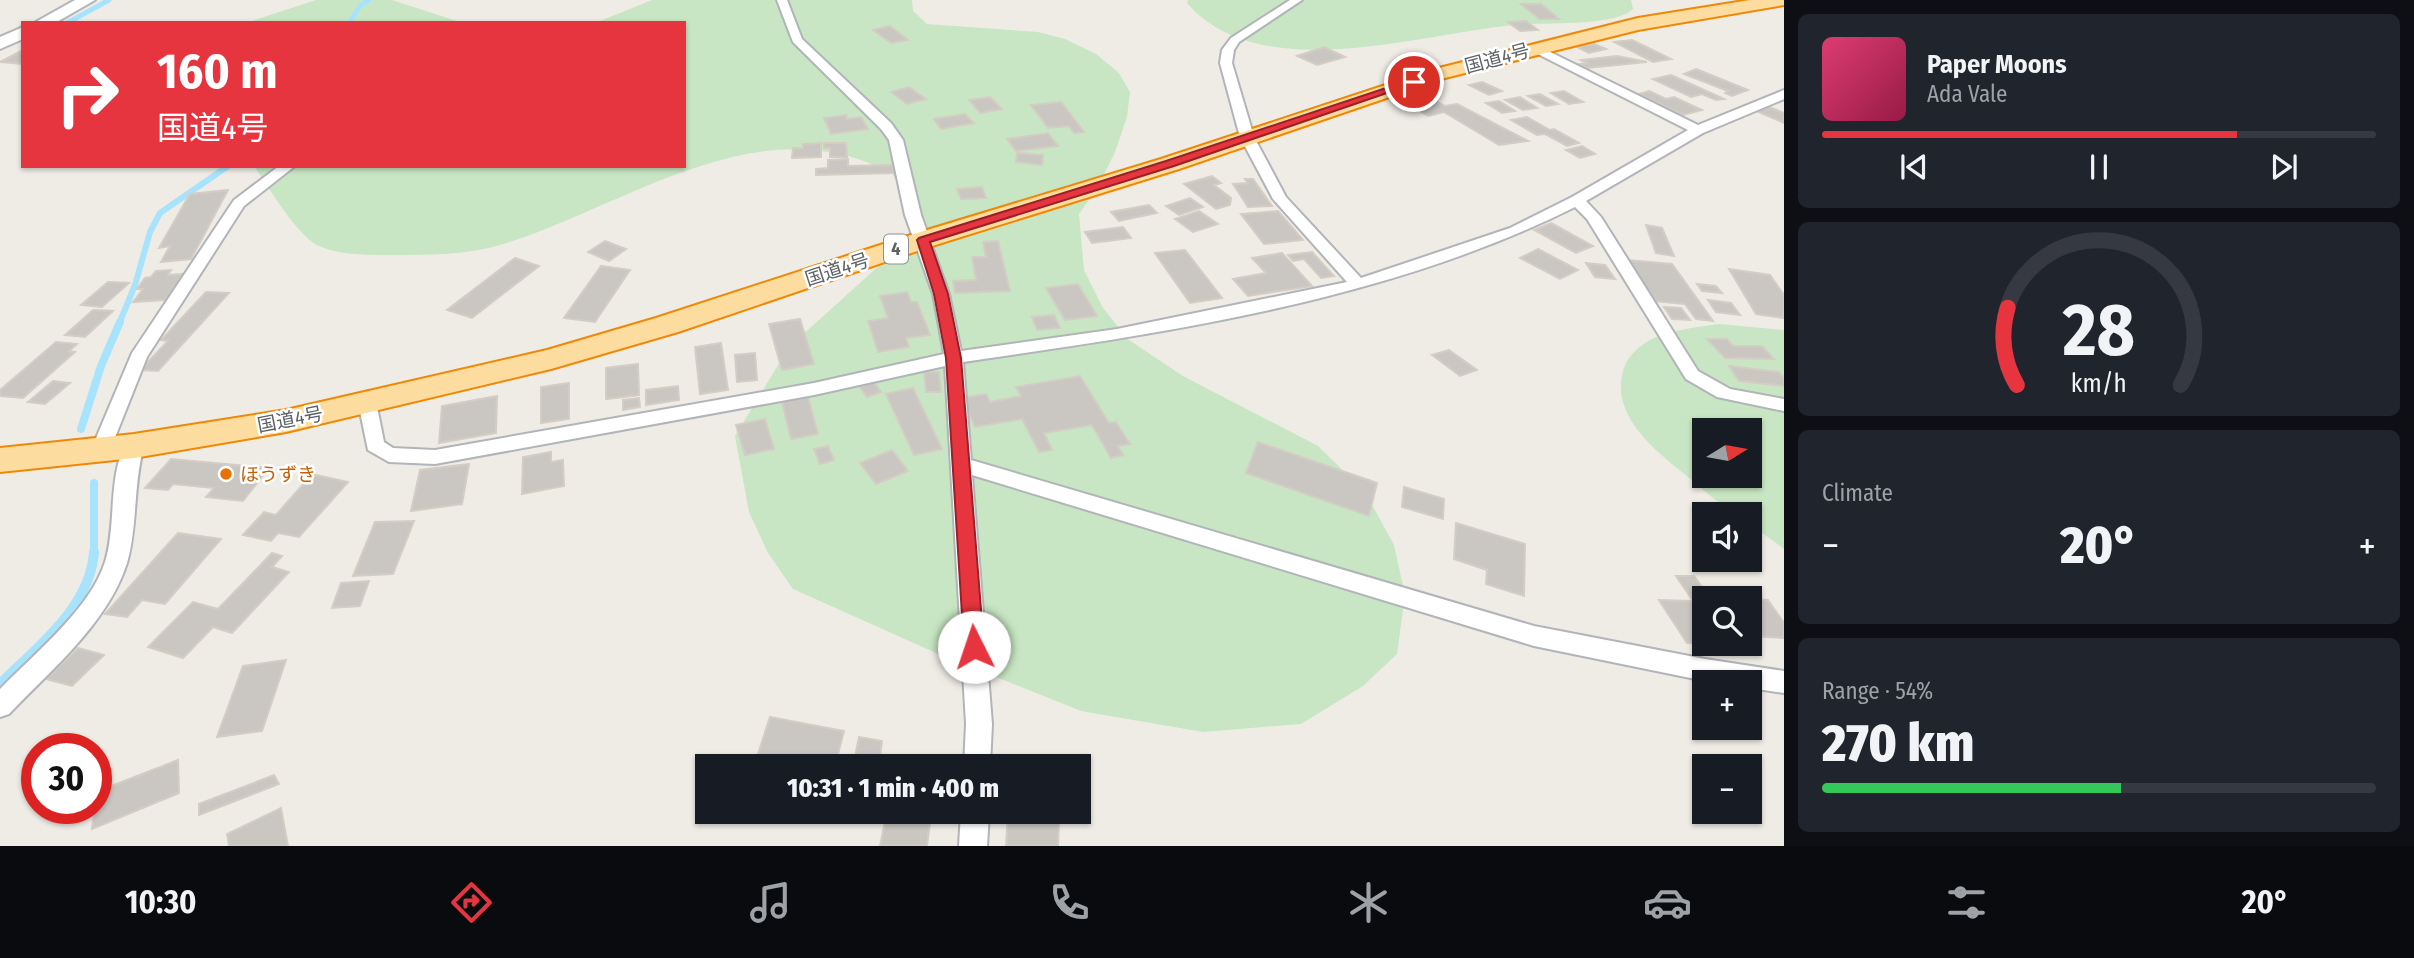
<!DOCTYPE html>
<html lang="en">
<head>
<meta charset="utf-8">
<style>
	body { margin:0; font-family:"Fira Sans Condensed","Noto Sans JP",sans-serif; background:#20242c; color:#f1f3f6; height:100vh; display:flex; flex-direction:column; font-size:26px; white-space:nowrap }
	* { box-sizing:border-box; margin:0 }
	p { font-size:23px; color:#9ea1a6 }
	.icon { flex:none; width:38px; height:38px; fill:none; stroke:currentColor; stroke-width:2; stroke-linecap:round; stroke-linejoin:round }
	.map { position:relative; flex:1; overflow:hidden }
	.drawer { display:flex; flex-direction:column; gap:14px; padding:14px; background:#0d0f14; width:630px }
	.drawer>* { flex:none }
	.banner { position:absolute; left:21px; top:21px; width:665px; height:147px; border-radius:0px; box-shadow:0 2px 5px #0004; background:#e6353e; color:#fff; overflow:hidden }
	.needle { width:46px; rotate:79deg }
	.fabs { position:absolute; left:1692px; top:418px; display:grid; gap:14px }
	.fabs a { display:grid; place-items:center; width:70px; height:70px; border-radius:0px; background:#171b24; box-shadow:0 2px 5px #0004; font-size:35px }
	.speed { position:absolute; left:21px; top:733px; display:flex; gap:14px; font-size:35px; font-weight:700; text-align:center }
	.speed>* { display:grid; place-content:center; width:91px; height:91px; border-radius:50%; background:#171b24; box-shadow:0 2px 5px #0004; line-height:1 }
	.speed .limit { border:10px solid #d22; background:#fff; color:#111 }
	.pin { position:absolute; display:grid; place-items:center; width:60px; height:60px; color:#fff; margin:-30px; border:4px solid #fff; border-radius:50%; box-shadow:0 2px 7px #0007 }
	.me { position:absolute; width:77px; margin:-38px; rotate:356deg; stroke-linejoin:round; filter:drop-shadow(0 0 5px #0008) }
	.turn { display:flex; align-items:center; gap:24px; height:147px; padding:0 21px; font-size:32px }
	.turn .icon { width:91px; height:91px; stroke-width:2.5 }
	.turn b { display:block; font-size:49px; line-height:60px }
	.big { font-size:52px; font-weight:800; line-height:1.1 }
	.drawer .widget { flex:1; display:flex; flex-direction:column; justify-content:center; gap:10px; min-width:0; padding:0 24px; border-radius:10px; background:#20242c }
	.drawer .dial { align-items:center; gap:0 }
	.dial svg { height:182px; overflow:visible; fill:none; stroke:#363941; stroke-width:7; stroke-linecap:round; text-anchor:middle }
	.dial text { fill:#f1f3f6; stroke:none }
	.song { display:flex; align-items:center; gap:21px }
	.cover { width:84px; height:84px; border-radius:10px; background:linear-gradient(135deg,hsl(340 70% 55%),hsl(340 70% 35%)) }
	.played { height:7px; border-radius:4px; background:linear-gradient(90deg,#e6353e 75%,#363941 75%) }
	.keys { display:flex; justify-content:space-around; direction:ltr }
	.heat { display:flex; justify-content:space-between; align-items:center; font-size:38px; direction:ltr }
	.charge { height:10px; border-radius:5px; background:linear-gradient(90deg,#34c759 54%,#363941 0) }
	.trip { position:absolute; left:695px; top:754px; width:396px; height:70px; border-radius:0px; background:#171b24; box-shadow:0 2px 5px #0004; font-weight:800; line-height:70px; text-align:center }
	.menu { display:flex; height:112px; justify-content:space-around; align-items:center; background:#090b0e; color:#9ea1a6 }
	.menu .icon { width:49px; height:49px }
	.menu .on { color:#e6353e }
	.menu b { font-size:32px; color:#f1f3f6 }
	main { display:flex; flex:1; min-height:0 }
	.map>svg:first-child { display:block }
	.green { fill:#c8e6c3; fill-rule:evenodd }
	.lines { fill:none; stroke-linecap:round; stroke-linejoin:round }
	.stream-far3 { stroke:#a8e3fd; stroke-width:5 }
	.stream-far2 { stroke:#a8e3fd; stroke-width:6 }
	.stream-far1 { stroke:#a8e3fd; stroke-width:8 }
	.stream { stroke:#a8e3fd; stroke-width:10 }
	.building { fill:#cac7c3; stroke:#d4cdc4; stroke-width:2 }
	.minor-casing { stroke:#b1b4b8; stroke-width:4 }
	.secondary-casing { stroke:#b2b6ba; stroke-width:4 }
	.trunk-casing { stroke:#f08805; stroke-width:4 }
	.minor { fill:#fff; fill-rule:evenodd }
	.secondary { fill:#fff; fill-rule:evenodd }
	.trunk { fill:#fcdc9f; fill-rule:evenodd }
	.route { fill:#e6353e; stroke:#962228; stroke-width:2 }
	.food-dot { fill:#e8710a; stroke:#fff; stroke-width:2.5 }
	.labels { text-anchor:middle; stroke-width:5; stroke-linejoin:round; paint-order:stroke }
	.shield { fill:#fff; stroke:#8e9194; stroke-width:2 }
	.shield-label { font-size:18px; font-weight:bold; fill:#5d6266 }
	.street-label { font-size:19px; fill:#5d6266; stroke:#fff }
	.food-label { font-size:19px; fill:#c56008; stroke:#fff; text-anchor:start }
</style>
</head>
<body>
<main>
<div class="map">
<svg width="1784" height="846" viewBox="0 0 1784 846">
	<rect width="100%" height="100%" fill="#efece6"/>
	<g class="green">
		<path d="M 316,0 L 392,0 L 463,23 L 246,23 Z"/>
		<path d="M 652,0 L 912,0 L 913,11 L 927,24 L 1038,32 L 1065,39 L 1096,54 L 1119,73 L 1130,92 L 1127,117 L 1115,152 L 1098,187 L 1079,214 L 1084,270 L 1103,308 L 1129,340 L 1183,376 L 1318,446 L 1365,492 L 1394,545 L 1405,595 L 1397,654 L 1363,686 L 1301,724 L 1203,732 L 1081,711 L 936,653 L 793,589 L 768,553 L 749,512 L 735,436 L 789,347 L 881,264 L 911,231 L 903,193 L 892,173 C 878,167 863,160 848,156 C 729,124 609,213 500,245 C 467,255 429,255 395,255 C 370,255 339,256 317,245 C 296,234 268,186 254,166 L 684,166 L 684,23 L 595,23 Z"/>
		<path d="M 1188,0 L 1631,0 L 1633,9 C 1615,27 1542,22 1514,25 C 1419,34 1259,87 1187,3 Z"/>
		<path d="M 1720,324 L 1784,330 L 1784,549 L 1750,524 L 1750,514 C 1726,514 1706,491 1688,477 C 1657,452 1613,419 1622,375 C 1625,358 1638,346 1652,339 C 1673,329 1698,327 1720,324 ZM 1704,430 L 1750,430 L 1750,476 L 1704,476 Z"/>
	</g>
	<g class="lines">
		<g class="stream-far3">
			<path d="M 67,23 L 109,0"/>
			<path d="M 349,23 L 360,6 L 369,0"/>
		</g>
		<path class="stream-far2" d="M 119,324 L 135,285 L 150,232 L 160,213 L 228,166"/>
		<g class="stream-far1">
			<path d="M 81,429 L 101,366 L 120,322"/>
			<path d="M 94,483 L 94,554"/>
		</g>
		<path class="stream" d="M 0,684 C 37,647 90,608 94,552"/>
	</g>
	<g class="building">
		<path d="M 1521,4 L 1541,4 L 1559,19 L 1539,19 Z"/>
		<path d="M 1526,21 L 1538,30 L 1520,31 L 1508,22 Z"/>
		<path d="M 890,26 L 908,40 L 891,43 L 873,30 Z"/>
		<path d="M 1632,40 L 1671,59 L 1653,62 L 1614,42 Z"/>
		<path d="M 1594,44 L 1606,49 L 1589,53 L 1577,47 Z"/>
		<path d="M 1324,47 L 1345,57 L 1317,65 L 1297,56 Z"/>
		<path d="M 23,50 L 22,64 L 0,62 Z"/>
		<path d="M 1617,56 L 1647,62 L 1587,68 L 1580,64 L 1587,63 L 1581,60 Z"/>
		<path d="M 1696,69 L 1748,90 L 1732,96 L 1725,93 L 1728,91 L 1684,74 Z"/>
		<path d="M 1671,75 L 1724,99 L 1716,100 L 1702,94 L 1691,97 L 1653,79 Z"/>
		<path d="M 1482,82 L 1502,91 L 1489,95 L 1469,85 Z"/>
		<path d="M 909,87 L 926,99 L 907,104 L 891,92 Z"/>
		<path d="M 1564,91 L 1583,102 L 1569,104 L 1551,93 Z"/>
		<path d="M 1649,91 L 1666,99 L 1674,97 L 1702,110 L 1683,115 L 1639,94 Z"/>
		<path d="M 1540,94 L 1558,104 L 1546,106 L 1528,96 Z"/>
		<path d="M 990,97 L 1002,109 L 980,113 L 969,100 Z"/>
		<path d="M 1520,97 L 1537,108 L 1523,110 L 1505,100 Z"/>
		<path d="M 1435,101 L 1445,106 L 1457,104 L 1528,141 L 1499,145 L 1444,112 L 1428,116 L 1411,106 Z"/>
		<path d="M 1499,101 L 1515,111 L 1502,113 L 1486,103 Z"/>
		<path d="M 1061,102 L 1084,132 L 1074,133 L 1069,126 L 1048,128 L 1031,105 Z"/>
		<path d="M 1769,107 L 1784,113 L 1784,123 L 1756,111 Z"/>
		<path d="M 965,114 L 974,123 L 941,129 L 934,119 Z"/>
		<path d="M 846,115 L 847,119 L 861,117 L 868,129 L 831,134 L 824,118 Z"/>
		<path d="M 1527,117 L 1550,130 L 1554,129 L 1579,143 L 1567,146 L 1545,134 L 1537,135 L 1511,120 Z"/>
		<path d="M 1048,133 L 1058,146 L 1016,151 L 1007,139 Z"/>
		<path d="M 821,143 L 821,157 L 792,158 L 793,148 L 803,148 L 803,144 Z"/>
		<path d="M 824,143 L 846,143 L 847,157 L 830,157 L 830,148 L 824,148 Z"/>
		<path d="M 1582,146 L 1595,154 L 1580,158 L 1566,150 Z"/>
		<path d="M 1017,153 L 1043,155 L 1042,165 L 1016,162 Z"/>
		<path d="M 848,159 L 848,166 L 893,165 L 894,173 L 816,175 L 816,169 L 828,168 L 828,160 Z"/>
		<path d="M 1212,176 L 1221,183 L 1214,185 L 1231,198 L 1230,205 L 1216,209 L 1184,184 Z"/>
		<path d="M 1245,179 L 1253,179 L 1272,206 L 1248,207 L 1233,184 L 1248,183 Z"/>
		<path d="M 982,187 L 986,198 L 961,199 L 957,189 Z"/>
		<path d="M 228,190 L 191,259 L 161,262 L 170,246 L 159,248 L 190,194 Z"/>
		<path d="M 1190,198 L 1203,207 L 1179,215 L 1166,206 Z"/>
		<path d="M 1149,205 L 1157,213 L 1119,221 L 1111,212 Z"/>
		<path d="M 1199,211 L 1218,224 L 1193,232 L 1175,219 Z"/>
		<path d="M 1278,211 L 1303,240 L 1264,244 L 1241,214 Z"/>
		<path d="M 1551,223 L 1593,246 L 1576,253 L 1534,230 Z"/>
		<path d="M 1646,225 L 1662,228 L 1674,256 L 1656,253 Z"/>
		<path d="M 1123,227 L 1131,238 L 1092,243 L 1085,232 Z"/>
		<path d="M 605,241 L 626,249 L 609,261 L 588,252 Z"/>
		<path d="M 998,241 L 1010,291 L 955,293 L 953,281 L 976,280 L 972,257 L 986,257 L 983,242 Z"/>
		<path d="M 1538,249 L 1578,270 L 1560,279 L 1520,258 Z"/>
		<path d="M 1185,250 L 1222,298 L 1190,303 L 1155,253 Z"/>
		<path d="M 1312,252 L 1334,276 L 1321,278 L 1304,259 L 1293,261 L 1288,255 Z"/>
		<path d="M 1282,253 L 1312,286 L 1248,296 L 1233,279 L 1266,273 L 1252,258 Z"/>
		<path d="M 515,258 L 539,266 L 472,318 L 447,310 Z"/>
		<path d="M 1627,260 L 1672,264 L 1713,321 L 1696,319 L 1685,304 L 1654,301 Z"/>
		<path d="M 1586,263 L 1605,265 L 1615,279 L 1595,277 Z"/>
		<path d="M 601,266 L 630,270 L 595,322 L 564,318 Z"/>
		<path d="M 1729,269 L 1770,275 L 1784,295 L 1784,318 L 1756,314 Z"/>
		<path d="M 171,270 L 168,275 L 183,274 L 165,300 L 133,302 L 143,289 L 137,289 L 145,278 L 151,277 L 156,271 Z"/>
		<path d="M 108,282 L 129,283 L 102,307 L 81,305 Z"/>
		<path d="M 1078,284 L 1097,316 L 1065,320 L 1046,288 Z"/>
		<path d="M 1697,284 L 1716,286 L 1722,293 L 1702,291 Z"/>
		<path d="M 206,292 L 229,293 L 158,371 L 140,370 L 168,341 L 161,340 Z"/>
		<path d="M 907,292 L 911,302 L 917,302 L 930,335 L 906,338 L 909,347 L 878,352 L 868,321 L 888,318 L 880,296 Z"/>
		<path d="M 1708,300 L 1731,303 L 1740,315 L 1716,312 Z"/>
		<path d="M 1664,307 L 1681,308 L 1690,320 L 1672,319 Z"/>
		<path d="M 93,310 L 113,311 L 85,337 L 65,335 Z"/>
		<path d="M 1054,315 L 1060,328 L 1037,330 L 1032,317 Z"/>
		<path d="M 800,319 L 814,364 L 782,370 L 769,324 Z"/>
		<path d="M 1707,339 L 1727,339 L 1733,346 L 1762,346 L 1774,359 L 1725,358 Z"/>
		<path d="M 56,342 L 77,344 L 69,351 L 75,352 L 23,398 L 0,396 L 0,390 Z"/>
		<path d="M 721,343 L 728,390 L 700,394 L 695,347 Z"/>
		<path d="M 1449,350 L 1477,370 L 1460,376 L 1432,355 Z"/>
		<path d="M 755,353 L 757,380 L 737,382 L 735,355 Z"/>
		<path d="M 638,364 L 639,395 L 606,399 L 606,368 Z"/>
		<path d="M 1729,366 L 1779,372 L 1784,378 L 1784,386 L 1739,381 Z"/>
		<path d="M 924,372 L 939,372 L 941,392 L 926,392 Z"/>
		<path d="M 1080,376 L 1109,423 L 1116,422 L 1130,444 L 1118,446 L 1123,455 L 1111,458 L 1092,425 L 1044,433 L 1052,450 L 1039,452 L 1022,419 L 975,427 L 962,398 L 986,394 L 990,402 L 1021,396 L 1016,387 Z"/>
		<path d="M 53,381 L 70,383 L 45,404 L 28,402 Z"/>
		<path d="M 874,382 L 881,392 L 867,397 L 860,387 Z"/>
		<path d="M 569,383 L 569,419 L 541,423 L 541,387 Z"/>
		<path d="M 678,386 L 679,400 L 646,405 L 646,390 Z"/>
		<path d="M 913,388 L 942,449 L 914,455 L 886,394 Z"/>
		<path d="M 497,396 L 496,433 L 439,443 L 442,406 Z"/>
		<path d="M 808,397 L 818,434 L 791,439 L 782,402 Z"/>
		<path d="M 639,398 L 640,407 L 623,410 L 623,400 Z"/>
		<path d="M 765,419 L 774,449 L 745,455 L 736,425 Z"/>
		<path d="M 1258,442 L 1377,483 L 1369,516 L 1246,473 Z"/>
		<path d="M 828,446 L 834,460 L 820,464 L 814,449 Z"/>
		<path d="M 892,450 L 908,471 L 876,484 L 860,463 Z"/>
		<path d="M 551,452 L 551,462 L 563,460 L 564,486 L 522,494 L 523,457 Z"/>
		<path d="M 171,459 L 269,468 L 243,501 L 206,497 L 214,488 L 173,484 L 168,490 L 145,488 Z"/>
		<path d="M 469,464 L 462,504 L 411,511 L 420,470 Z"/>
		<path d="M 312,474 L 348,482 L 299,537 L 278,533 L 271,541 L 243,535 L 264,512 L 276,515 Z"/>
		<path d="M 1404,487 L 1444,499 L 1443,519 L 1402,507 Z"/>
		<path d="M 414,521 L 393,574 L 353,576 L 375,522 Z"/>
		<path d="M 1456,523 L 1525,544 L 1524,596 L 1486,584 L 1487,570 L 1454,559 Z"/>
		<path d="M 178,533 L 221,539 L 165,604 L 142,600 L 127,617 L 105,614 Z"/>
		<path d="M 272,553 L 282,556 L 272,567 L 289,572 L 232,633 L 213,627 L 183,658 L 148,647 L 193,602 L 218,609 Z"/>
		<path d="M 1676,576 L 1694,576 L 1710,598 L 1704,598 L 1704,644 L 1687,643 L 1659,600 L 1693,601 Z"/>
		<path d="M 369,581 L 360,606 L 332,608 L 341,583 Z"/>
		<path d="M 1750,599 L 1768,600 L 1784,623 L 1784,638 L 1752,636 Z"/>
		<path d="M 78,648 L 104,655 L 72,686 L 46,679 Z"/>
		<path d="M 286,660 L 262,731 L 217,737 L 243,666 Z"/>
		<path d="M 770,717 L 844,731 L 835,766 L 754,766 Z"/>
		<path d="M 859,737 L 882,741 L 879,765 L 854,761 Z"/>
		<path d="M 178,760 L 179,793 L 92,829 L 96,792 Z"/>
		<path d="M 274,775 L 279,784 L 199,815 L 199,804 Z"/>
		<path d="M 281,808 L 288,846 L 229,846 L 227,834 Z"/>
		<path d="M 887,812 L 912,812 L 911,818 L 930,822 L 927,846 L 880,846 Z"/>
		<path d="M 1008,813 L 1059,821 L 1058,846 L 1006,846 Z"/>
	</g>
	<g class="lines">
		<defs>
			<g id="minor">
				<path d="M 777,0 L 787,0 L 802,39 L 891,123 L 903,140 L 921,215 L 949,294 L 961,351 L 1117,329 L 1347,282 L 1273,199 L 1240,137 L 1220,63 L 1222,50 L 1231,38 L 1290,0 L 1302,0 L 1239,42 L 1234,50 L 1232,63 L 1254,137 L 1286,197 L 1361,278 L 1510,228 L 1572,197 L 1688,130 L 1530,50 L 1530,46 L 1538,46 L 1698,125 L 1784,90 L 1784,99 L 1703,133 L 1586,201 L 1601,217 L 1698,371 L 1730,389 L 1784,399 L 1784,411 L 1717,397 L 1686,379 L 1587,219 L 1575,207 C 1387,301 1170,332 963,362 L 971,460 L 1534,626 L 1705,659 L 1784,671 L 1784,693 L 1750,688 L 1750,682 L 1705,681 L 1534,646 L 972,475 L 992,724 L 990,766 L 964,766 L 966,724 L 945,366 L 814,395 L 435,464 L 389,462 L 368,450 L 358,402 L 360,397 L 374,397 L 376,402 L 384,442 L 393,448 L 435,450 L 814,383 L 944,354 L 933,294 L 905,215 L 889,140 L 881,129 L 793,42 Z"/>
				<path d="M 279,166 L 295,166 L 244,206 L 147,357 L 108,455 L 94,455 L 91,450 L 132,353 L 234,200 Z"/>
				<path d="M 134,439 L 141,441 L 144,446 C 133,484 138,525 127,563 C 108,623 51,670 9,714 L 0,717 L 0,689 C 34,654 90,609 105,562 C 117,524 107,476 127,441 Z"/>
				<path d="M 961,812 L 989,812 L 987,846 L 959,846 Z"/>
			</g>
			<g id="secondary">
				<path d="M 75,0 L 95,0 L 55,23 L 34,23 Z"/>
				<path d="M 23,27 L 23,39 L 0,49 L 0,37 Z"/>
			</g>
			<path id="trunk" d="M 1750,0 L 1784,0 L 1784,5 L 1638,30 L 1445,78 L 1179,169 L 932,246 L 678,332 L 551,369 L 286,432 L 134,458 L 0,472 L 0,448 L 134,434 L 286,410 L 547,350 L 656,318 L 914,234 L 1161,159 L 1431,70 L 1638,18 Z"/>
		</defs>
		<use href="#minor" class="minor-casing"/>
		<use href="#secondary" class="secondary-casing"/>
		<use href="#trunk" class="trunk-casing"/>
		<use href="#minor" class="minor"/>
		<use href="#secondary" class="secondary"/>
		<use href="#trunk" class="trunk"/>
	</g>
	<path class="route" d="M 1410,80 L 1419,82 L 1174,166 L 930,242 L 948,294 L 961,358 L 984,647 L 981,653 L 974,655 L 967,653 L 964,647 L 946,358 L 934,294 L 917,240 L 919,238 L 1166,161 Z"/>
	<circle class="food-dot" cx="226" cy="474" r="7"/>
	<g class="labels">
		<rect class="shield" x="884" y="234.5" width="24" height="29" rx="5"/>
		<g class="shield-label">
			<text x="896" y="255">4</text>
		</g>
		<g class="street-label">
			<text transform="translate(1497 58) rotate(-15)" y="7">国道4号</text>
			<text transform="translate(837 269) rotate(-18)" y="7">国道4号</text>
			<text transform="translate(290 419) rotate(-11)" y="7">国道4号</text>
		</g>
		<g class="food-label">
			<text x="240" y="481">ほうずき</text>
		</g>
	</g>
</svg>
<div class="fabs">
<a><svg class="needle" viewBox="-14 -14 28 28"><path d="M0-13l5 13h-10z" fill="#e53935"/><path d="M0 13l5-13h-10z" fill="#9ea1a6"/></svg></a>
<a><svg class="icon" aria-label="sound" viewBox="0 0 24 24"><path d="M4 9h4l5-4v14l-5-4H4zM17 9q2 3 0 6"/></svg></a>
<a><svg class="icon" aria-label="search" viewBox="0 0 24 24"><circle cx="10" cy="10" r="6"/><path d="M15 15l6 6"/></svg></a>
<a>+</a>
<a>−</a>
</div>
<div class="speed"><div class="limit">30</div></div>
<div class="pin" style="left:1414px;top:82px;background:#d93025"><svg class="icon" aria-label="arrive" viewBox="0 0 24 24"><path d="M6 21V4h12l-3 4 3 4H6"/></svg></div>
<svg class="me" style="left:974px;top:647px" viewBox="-20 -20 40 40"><circle r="19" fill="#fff"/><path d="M0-13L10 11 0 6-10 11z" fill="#e6353e"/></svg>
<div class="trip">10:31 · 1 min · 400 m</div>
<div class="banner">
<div class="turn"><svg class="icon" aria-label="right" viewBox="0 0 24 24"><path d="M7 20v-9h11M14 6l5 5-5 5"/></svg><div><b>160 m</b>国道4号</div></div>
</div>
</div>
<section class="drawer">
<div class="widget">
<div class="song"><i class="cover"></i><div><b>Paper Moons</b><p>Ada Vale</p></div></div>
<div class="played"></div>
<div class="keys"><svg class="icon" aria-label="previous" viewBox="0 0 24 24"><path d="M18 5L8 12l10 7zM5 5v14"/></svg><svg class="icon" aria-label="pause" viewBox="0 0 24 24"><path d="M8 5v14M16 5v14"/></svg><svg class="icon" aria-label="next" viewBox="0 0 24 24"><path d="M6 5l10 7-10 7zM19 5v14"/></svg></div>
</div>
<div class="widget dial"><svg viewBox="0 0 100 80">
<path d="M14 69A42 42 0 1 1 86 69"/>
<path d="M14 69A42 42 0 0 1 10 35" stroke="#e6353e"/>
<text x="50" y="56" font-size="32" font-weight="700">28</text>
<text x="50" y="72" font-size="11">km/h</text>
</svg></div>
<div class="widget"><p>Climate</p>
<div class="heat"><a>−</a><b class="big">20°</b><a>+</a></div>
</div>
<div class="widget"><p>Range · 54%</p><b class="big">270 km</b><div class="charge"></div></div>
</section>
</main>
<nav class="menu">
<b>10:30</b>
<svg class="icon on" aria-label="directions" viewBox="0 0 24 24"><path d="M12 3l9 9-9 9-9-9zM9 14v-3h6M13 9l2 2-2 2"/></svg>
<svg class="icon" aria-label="music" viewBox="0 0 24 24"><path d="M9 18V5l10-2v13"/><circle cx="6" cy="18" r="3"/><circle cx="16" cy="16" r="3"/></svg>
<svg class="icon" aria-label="phone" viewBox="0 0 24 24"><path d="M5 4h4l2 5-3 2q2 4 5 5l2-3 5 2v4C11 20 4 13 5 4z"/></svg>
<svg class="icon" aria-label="climate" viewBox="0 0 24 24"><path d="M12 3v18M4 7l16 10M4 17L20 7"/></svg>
<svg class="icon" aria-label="car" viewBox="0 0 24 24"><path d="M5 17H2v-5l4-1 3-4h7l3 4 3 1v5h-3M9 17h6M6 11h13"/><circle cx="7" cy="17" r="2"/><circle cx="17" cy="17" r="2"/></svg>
<svg class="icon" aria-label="filters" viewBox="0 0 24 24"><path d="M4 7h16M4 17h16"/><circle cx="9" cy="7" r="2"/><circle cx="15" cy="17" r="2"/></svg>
<b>20°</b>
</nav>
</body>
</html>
